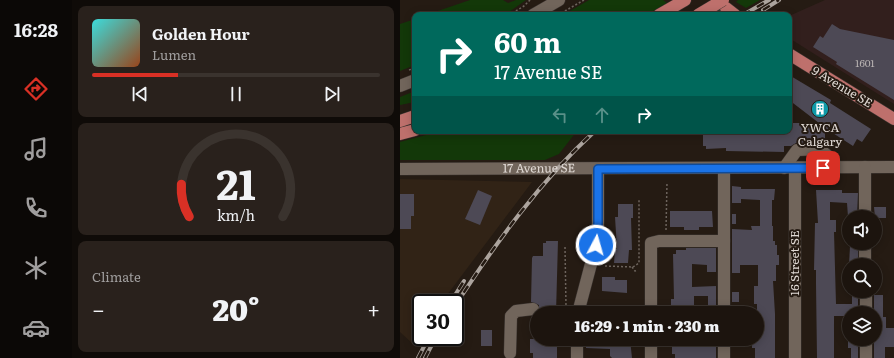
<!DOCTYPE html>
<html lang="en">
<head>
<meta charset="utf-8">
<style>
	body { margin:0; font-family:Literata,serif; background:#29211c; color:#f1f3f6; height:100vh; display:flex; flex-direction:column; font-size:15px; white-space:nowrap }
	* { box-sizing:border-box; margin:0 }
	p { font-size:13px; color:#a09e9e }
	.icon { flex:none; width:22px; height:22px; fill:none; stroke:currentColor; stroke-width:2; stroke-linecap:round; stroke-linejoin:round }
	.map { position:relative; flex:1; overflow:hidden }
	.drawer { display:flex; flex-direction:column; gap:6px; padding:6px; background:#0f0b08; width:328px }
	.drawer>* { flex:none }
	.guide { position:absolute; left:12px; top:12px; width:380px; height:122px; border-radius:8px; box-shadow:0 2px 10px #0003,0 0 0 1px #3a332e; background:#00695c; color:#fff; overflow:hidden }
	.controls { position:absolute; left:442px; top:210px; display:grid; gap:8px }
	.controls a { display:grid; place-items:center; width:40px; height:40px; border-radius:50%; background:#1c140e; box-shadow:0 2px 10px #0003,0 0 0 1px #3a332e; font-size:20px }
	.speed { position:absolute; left:12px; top:294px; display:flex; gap:8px; font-size:20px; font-weight:700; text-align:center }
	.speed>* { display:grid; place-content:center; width:52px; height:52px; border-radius:50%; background:#1c140e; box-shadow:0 2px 10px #0003,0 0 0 1px #3a332e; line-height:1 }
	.speed .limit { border:2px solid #111; border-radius:6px; background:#fff; color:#111 }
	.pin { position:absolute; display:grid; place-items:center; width:34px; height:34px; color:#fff; margin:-17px; border-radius:8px; box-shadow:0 2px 6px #0006 }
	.me { position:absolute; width:44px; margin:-22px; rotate:6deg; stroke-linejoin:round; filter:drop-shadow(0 0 3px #0008) }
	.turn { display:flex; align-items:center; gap:14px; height:84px; padding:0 16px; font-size:18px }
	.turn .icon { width:52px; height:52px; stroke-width:2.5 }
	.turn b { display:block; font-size:28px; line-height:34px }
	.lanes { display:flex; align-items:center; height:38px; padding:0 16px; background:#0003; justify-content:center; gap:20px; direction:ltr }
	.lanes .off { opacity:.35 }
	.big { font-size:30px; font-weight:800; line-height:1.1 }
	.drawer .tile { flex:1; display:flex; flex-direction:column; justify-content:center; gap:6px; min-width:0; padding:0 14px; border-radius:8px; background:#29211c }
	.drawer .dial { align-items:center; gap:0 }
	.dial svg { height:104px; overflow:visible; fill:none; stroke:#3a332e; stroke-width:7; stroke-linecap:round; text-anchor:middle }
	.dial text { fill:#f1f3f6; stroke:none }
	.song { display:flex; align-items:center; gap:12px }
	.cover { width:48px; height:48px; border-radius:6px; background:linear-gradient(135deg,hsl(180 70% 55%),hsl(20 70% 35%)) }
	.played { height:4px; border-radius:2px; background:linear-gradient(90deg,#d93025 30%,#3a332e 30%) }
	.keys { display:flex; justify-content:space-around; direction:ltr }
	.heat { display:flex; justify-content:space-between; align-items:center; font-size:22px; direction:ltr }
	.trip { position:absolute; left:130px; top:306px; width:234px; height:40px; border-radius:20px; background:#1c140e; box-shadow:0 2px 10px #0003,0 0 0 1px #3a332e; font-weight:800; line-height:40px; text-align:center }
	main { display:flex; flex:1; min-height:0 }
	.tabs { display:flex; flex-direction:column; width:72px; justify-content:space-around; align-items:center; background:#0b0806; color:#a09e9e }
	.tabs .icon { width:28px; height:28px }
	.tabs .on { color:#d93025 }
	.tabs b { font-size:18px; color:#f1f3f6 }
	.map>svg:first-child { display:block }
	.commercial { fill:#321f1d }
	.built { fill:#312316 }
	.green { fill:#133809 }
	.building { fill:#4d4955 }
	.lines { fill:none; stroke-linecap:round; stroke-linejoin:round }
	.major-tunnel { stroke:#413830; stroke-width:12; stroke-dasharray:12 6; stroke-linecap:butt }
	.minor-casing { stroke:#3b3430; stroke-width:13 }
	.major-casing { stroke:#3b3430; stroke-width:13 }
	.path { stroke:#6d645d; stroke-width:1.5; stroke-dasharray:2 2; stroke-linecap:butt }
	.minor { stroke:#71655b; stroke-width:12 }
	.major { stroke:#be706c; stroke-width:12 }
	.rail-casing { stroke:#aca49e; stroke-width:4 }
	.rail { stroke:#251b13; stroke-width:2.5; stroke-dasharray:8; stroke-linecap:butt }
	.major-bridge-casing { stroke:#3b3430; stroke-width:13; stroke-linecap:butt }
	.major-bridge { stroke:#be706c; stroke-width:12 }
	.route-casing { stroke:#114b97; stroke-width:10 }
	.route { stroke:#1a73e8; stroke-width:7 }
	.labels { text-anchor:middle; stroke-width:4; stroke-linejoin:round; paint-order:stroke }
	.number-label { font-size:10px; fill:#bbb5b4 }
	.street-label { font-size:12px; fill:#e0d9d4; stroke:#251b13 }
	.poi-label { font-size:12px; fill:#e0d9d4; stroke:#251b13 }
</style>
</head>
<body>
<main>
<nav class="tabs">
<b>16:28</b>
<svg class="icon on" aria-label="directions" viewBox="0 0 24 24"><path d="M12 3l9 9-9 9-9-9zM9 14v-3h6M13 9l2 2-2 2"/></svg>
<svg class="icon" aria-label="music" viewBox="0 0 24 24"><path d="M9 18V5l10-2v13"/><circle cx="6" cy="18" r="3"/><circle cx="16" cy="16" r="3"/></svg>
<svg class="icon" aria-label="phone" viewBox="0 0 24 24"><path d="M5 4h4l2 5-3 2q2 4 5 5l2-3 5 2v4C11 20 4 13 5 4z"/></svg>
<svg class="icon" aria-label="climate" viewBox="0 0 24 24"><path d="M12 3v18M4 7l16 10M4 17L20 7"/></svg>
<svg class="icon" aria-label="car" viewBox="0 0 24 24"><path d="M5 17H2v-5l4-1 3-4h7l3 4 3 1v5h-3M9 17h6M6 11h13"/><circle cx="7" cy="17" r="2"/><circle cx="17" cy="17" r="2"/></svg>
</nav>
<section class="drawer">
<div class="tile">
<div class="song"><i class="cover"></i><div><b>Golden Hour</b><p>Lumen</p></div></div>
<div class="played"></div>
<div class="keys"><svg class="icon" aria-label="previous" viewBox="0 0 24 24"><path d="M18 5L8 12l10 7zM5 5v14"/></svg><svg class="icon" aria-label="pause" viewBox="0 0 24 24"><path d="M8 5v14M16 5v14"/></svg><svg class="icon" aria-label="next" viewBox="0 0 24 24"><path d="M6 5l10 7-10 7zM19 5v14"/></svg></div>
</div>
<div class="tile dial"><svg viewBox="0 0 100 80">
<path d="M14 69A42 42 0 1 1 86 69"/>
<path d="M14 69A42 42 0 0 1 8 44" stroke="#d93025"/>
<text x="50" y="56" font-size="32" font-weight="700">21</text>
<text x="50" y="72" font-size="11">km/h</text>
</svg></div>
<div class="tile"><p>Climate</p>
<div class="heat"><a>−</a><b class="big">20°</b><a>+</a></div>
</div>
</section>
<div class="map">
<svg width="494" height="358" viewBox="0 0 494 358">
	<rect width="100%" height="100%" fill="#251b13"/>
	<path class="commercial" d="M 425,0 L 494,0 L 494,104 L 389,38 L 389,16 Z"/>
	<path class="built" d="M 0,179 L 132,182 L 41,303 L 21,303 L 21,334 L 14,345 L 0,332 Z"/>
	<g class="green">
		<path d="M 70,0 L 103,0 L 108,3 L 116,0 L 126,0 L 105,15 L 26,15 Z"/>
		<path d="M 189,0 L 263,0 L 267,3 L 246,15 L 163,15 Z"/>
		<path d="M 338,0 L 360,0 L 346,8 L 336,2 Z"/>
		<path d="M 15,19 L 15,65 L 0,71 L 0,24 Z"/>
		<path d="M 15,91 L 15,102 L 0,105 L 0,97 Z"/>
		<path d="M 41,131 L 177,131 L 159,154 L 145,160 L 0,160 L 0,142 Z"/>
	</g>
	<g class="building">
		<path d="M 432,24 L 440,29 L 494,40 L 494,100 L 436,64 L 437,62 L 413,47 L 420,36 L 423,38 Z"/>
		<path d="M 389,75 L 431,100 L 430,103 L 471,129 L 462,142 L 457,139 L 453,146 L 425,128 L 425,145 L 412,142 L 396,143 L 391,146 L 384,146 L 384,152 L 326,151 L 326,148 L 306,149 L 306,146 L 303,146 L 303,131 L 389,131 L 389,123 L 419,123 L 389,100 Z"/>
		<path d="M 332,186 L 341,187 L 341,189 L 375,189 L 374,200 L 372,200 L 372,226 L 373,226 L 373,241 L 375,241 L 375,245 L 377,245 L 377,255 L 379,255 L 379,265 L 376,265 L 376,281 L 373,281 L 375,314 L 375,358 L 355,358 L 355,348 L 352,348 L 352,339 L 357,339 L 357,304 L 354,304 L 354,286 L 358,286 L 358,265 L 340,265 L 340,273 L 332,273 L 332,229 L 352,230 L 351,226 L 360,226 L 360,200 L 341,199 L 341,203 L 332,203 Z"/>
		<path d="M 78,190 L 92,196 L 80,225 L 65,219 Z"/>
		<path d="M 416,190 L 442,190 L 442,193 L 458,193 L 457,217 L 448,217 L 447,203 L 430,202 L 430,220 L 436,220 L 436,232 L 434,232 L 436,304 L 452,304 L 452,294 L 458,294 L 458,313 L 449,313 L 449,316 L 434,316 L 434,358 L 417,358 L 416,284 L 416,270 L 414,270 L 415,223 L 418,223 Z"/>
		<path d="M 0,194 L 14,194 L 14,216 L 11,216 L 11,229 L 0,229 Z"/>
		<path d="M 218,204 L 233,204 L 233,218 L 231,218 L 232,250 L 229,250 L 228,263 L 214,263 L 215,249 L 217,249 L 215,217 L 218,217 Z"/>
		<path d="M 474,207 L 486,207 L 486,218 L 475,218 Z"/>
		<path d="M 270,211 L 312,211 L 313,227 L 299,227 L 299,230 L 284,230 L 284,227 L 270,227 Z"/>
		<rect x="332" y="214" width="4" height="10"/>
		<path d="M 146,241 L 158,241 L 156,313 L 139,313 L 139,305 L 131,302 L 132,258 L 133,256 L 143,256 L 143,243 L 146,243 Z"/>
		<path d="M 450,246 L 458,246 L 458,264 L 449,265 Z"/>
		<path d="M 286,248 L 316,248 L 316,272 L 307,272 L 307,265 L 292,264 L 292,287 L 316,286 L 316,312 L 308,312 L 308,296 L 294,296 L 294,313 L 271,313 L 271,299 L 274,299 L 273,254 L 276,254 L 276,250 L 286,250 Z"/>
		<path d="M 202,277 L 215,277 L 215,280 L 227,280 L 227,293 L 202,291 Z"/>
		<rect x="332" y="292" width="7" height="10"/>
		<path d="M 474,295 L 483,295 L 483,317 L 486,317 L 486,328 L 494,328 L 494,347 L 485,347 L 485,358 L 474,358 Z"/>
		<rect x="81" y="330" width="11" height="16"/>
		<path d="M 130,339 L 157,339 L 157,358 L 133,358 L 133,353 L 130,353 Z"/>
		<path d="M 186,339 L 230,339 L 232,358 L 212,358 L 210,356 L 210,349 L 186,348 Z"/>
		<path d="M 448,339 L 458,339 L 458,358 L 451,358 L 451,348 L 448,348 Z"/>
		<path d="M 274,340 L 295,340 L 295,344 L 309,344 L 309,340 L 316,340 L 316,358 L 275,358 L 275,354 L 272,354 L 272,344 L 275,344 Z"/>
	</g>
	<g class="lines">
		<path class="major-tunnel" d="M 318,6 L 320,12"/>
		<defs>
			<g id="minor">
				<path d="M 133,15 L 159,0"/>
				<path d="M 0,86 L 15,80"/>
				<path d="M 384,168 L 397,150 C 419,148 425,149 437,167"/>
				<path id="s1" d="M 0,169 L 494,167"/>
				<path d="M 465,217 L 465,167"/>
				<path d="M 465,243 L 465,265"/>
				<path d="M 466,291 L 466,313"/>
				<path d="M 178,313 L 196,245 L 198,223 L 198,169"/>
				<path d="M 251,313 L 251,243 L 259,241 L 324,241"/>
				<path d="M 324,313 L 324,168"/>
				<path d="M 251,339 L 251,358"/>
				<path d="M 466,339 L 466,358"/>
				<path d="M 110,353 L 111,316 L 116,311 L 133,309"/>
				<path d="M 177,358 L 177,339"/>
				<path d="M 324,358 L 324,339"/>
				<path d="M 395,358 L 395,168"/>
			</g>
			<g id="major">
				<path d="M 326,8 L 335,15"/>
				<path d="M 259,15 L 285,0"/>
				<path d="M 389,54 L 494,119"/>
				<path d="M 0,121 L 15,116"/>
				<path d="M 0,134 L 15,130"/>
			</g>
		</defs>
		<use href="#minor" class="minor-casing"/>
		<use href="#major" class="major-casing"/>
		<g class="path">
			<path d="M 109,15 L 124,6 L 130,0"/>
			<path d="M 158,15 L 184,0"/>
			<path d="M 9,70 L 15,68"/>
			<path d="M 266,230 L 267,182"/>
			<path d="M 165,247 L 166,307"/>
			<path d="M 205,266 L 233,267 L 239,263 L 239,200"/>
			<path d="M 232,267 L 235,271 L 237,270"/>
		</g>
		<use href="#minor" class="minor"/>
		<use href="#major" class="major"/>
		<defs>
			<g id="rail">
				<path d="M 363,10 L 379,0"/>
				<path d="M 343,15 L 369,0"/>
				<path d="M 50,303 L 64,281"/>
				<path d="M 55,306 C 95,244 140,181 195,131"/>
				<path d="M 18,358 L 29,337"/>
				<path d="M 25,358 L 36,337"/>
			</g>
		</defs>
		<use href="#rail" class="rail-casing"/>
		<use href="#rail" class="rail"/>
		<defs>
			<path id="major-bridge" d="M 298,15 L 323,0"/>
		</defs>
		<use href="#major-bridge" class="major-bridge-casing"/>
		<use href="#major-bridge" class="major-bridge"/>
	</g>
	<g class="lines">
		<defs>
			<path id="route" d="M 196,245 L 198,223 L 198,169 L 423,168"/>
		</defs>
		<use href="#route" class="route-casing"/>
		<use href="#route" class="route"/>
	</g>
	<defs>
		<symbol id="building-disc" viewBox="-11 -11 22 22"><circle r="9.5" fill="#0f9aa8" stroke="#251b13"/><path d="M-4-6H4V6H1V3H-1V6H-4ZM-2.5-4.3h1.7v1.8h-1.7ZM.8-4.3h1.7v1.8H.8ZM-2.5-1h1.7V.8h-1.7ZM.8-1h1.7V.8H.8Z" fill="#fff"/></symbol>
	</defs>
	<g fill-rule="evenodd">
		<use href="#building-disc" x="410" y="99" width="20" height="20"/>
	</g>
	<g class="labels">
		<g class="number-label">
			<text x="465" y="67">1601</text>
		</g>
		<g class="street-label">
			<text transform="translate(442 87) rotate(31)" y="4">9 Avenue SE</text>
			<text dy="4" stroke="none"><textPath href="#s1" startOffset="139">17 Avenue SE</textPath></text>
			<text transform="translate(395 263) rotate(-90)" y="4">16 Street SE</text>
		</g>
		<g class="poi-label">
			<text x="420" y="132">YWCA<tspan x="420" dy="14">Calgary</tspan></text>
		</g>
	</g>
</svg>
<div class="controls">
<a><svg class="icon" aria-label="sound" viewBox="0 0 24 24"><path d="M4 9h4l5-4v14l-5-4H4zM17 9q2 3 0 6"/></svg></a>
<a><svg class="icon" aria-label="search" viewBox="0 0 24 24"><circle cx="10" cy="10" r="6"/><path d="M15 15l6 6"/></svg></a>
<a><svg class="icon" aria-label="layers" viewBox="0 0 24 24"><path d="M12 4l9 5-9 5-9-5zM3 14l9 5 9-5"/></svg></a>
</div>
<div class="speed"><div class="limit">30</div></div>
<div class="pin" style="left:423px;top:168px;background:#d93025"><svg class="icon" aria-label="arrive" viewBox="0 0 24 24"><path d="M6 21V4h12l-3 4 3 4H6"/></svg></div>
<svg class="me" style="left:196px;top:245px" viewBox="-20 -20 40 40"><circle r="17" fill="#1a73e8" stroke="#fff" stroke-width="3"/><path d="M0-11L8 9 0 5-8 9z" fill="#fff"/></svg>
<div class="trip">16:29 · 1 min · 230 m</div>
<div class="guide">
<div class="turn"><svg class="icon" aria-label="right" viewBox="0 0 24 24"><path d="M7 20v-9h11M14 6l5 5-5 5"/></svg><div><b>60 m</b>17 Avenue SE</div></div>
<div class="lanes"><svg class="icon off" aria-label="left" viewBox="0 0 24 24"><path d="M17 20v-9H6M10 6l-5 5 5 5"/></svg><svg class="icon off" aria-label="ahead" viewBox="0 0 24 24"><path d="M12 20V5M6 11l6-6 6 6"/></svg><svg class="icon" aria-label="right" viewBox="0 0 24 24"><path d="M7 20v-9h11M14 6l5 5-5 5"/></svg></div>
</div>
</div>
</main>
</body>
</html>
